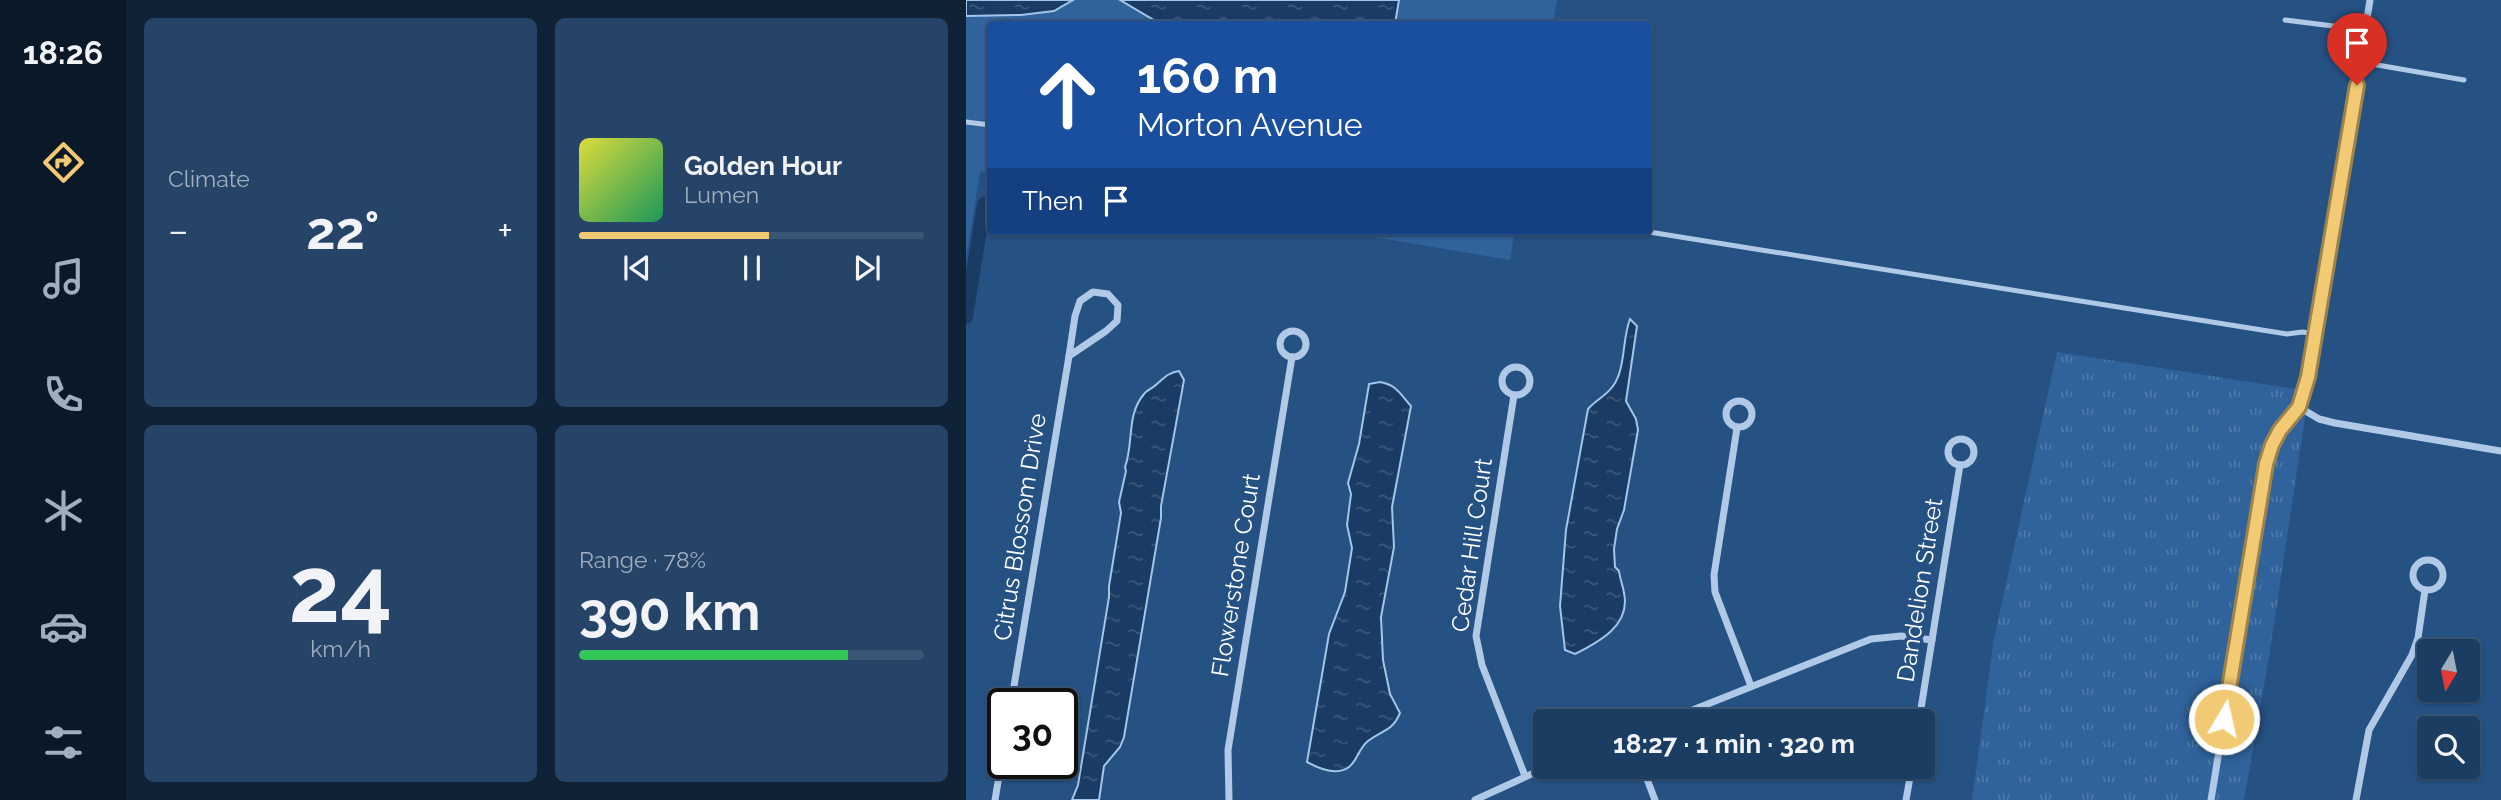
<!DOCTYPE html>
<html lang="en">
<head>
<meta charset="utf-8">
<style>
	body { margin:0; font-family:Raleway,sans-serif; background:#254468; color:#f1f3f6; height:100vh; display:flex; flex-direction:column; font-size:26px; white-space:nowrap }
	* { box-sizing:border-box; margin:0 }
	p { font-size:23px; color:#a0aebe }
	.icon { flex:none; width:38px; height:38px; fill:none; stroke:currentColor; stroke-width:2; stroke-linecap:round; stroke-linejoin:round }
	.map { position:relative; flex:1; overflow:hidden }
	.panel { display:flex; flex-direction:column; gap:18px; padding:18px; background:#0f2236; width:840px }
	.panel>* { flex:none }
	.guide { position:absolute; left:21px; top:21px; width:665px; height:214px; border-radius:7px; box-shadow:0 2px 5px #0004,0 0 0 2px #3a5677; background:#1a4fa0; color:#fff; overflow:hidden }
	.needle { width:46px; rotate:190deg }
	.controls { position:absolute; left:1451px; top:639px; display:grid; gap:14px }
	.controls a { display:grid; place-items:center; width:63px; height:63px; border-radius:7px; background:#1c3d62; box-shadow:0 2px 5px #0004,0 0 0 2px #3a5677; font-size:35px }
	.speed { position:absolute; left:21px; top:688px; display:flex; gap:14px; font-size:35px; font-weight:700; text-align:center }
	.speed>* { display:grid; place-content:center; width:91px; height:91px; border-radius:50%; background:#1c3d62; box-shadow:0 2px 5px #0004,0 0 0 2px #3a5677; line-height:1 }
	.speed .limit { border:4px solid #111; border-radius:10px; background:#fff; color:#111 }
	.pin { position:absolute; display:grid; place-items:center; width:60px; height:60px; color:#fff; margin:-72px -30px; border-radius:50% 50% 50% 0; rotate:-45deg; box-shadow:0 0 7px #0007 }
	.pin .icon { rotate:45deg }
	.me { position:absolute; width:77px; margin:-38px; rotate:9deg; stroke-linejoin:round; filter:drop-shadow(0 0 5px #0008) }
	.turn { display:flex; align-items:center; gap:24px; height:147px; padding:0 35px; font-size:32px }
	.turn .icon { width:91px; height:91px; stroke-width:2.5 }
	.turn b { display:block; font-size:49px; line-height:60px }
	.then { display:flex; align-items:center; height:66px; padding:0 35px; background:#0003; gap:14px; font-size:26px }
	.big { font-size:52px; font-weight:700; line-height:1.1 }
	.panel .widget { flex:1; display:flex; flex-direction:column; justify-content:center; gap:10px; min-width:0; padding:0 24px; border-radius:10px; background:#254468 }
	.panel .dial { align-items:center; gap:0 }
	.dial b { font-size:91px; line-height:1 }
	.song { display:flex; align-items:center; gap:21px }
	.cover { width:84px; height:84px; border-radius:10px; background:linear-gradient(135deg,hsl(60 70% 55%),hsl(150 70% 35%)) }
	.played { height:7px; border-radius:4px; background:linear-gradient(90deg,#f1ca73 55%,#3a5677 55%) }
	.keys { display:flex; justify-content:space-around; direction:ltr }
	.heat { display:flex; justify-content:space-between; align-items:center; font-size:38px; direction:ltr }
	.charge { height:10px; border-radius:5px; background:linear-gradient(90deg,#34c759 78%,#3a5677 0) }
	.panel .tiles { flex:1; display:grid; gap:18px; grid-template-columns:repeat(2,1fr) }
	.trip { position:absolute; left:567px; top:709px; width:402px; height:70px; border-radius:7px; background:#1c3d62; box-shadow:0 2px 5px #0004,0 0 0 2px #3a5677; font-weight:700; line-height:70px; text-align:center }
	main { display:flex; flex:1; min-height:0 }
	.dock { display:flex; flex-direction:column; width:126px; justify-content:space-around; align-items:center; background:#0b1827; color:#a0aebe }
	.dock .icon { width:49px; height:49px }
	.dock .current { color:#f1ca73 }
	.dock b { font-size:32px; color:#f1f3f6 }
	.map>svg:first-child { display:block }
	.grass { fill:#30629b }
	.park { fill:url(#park-tufts) }
	.water { fill:url(#water-ripples); stroke:#a3c5e8; stroke-width:2 }
	.lines { fill:none; stroke-linecap:round; stroke-linejoin:round }
	.canal { stroke:#1a3b64; stroke-width:14 }
	.lane { stroke:#afc9e7; stroke-width:5 }
	.street { stroke:#afc9e7; stroke-width:7 }
	.route-casing { stroke:#9d834b; stroke-width:18 }
	.route { stroke:#f1ca73; stroke-width:12 }
	.labels { text-anchor:middle; stroke-width:7; stroke-linejoin:round; paint-order:stroke }
	.street-label { font-size:24px; fill:#fff; stroke:#255183 }
</style>
</head>
<body>
<main>
<nav class="dock">
<b>18:26</b>
<svg class="icon current" aria-label="directions" viewBox="0 0 24 24"><path d="M12 3l9 9-9 9-9-9zM9 14v-3h6M13 9l2 2-2 2"/></svg>
<svg class="icon" aria-label="music" viewBox="0 0 24 24"><path d="M9 18V5l10-2v13"/><circle cx="6" cy="18" r="3"/><circle cx="16" cy="16" r="3"/></svg>
<svg class="icon" aria-label="phone" viewBox="0 0 24 24"><path d="M5 4h4l2 5-3 2q2 4 5 5l2-3 5 2v4C11 20 4 13 5 4z"/></svg>
<svg class="icon" aria-label="climate" viewBox="0 0 24 24"><path d="M12 3v18M4 7l16 10M4 17L20 7"/></svg>
<svg class="icon" aria-label="car" viewBox="0 0 24 24"><path d="M5 17H2v-5l4-1 3-4h7l3 4 3 1v5h-3M9 17h6M6 11h13"/><circle cx="7" cy="17" r="2"/><circle cx="17" cy="17" r="2"/></svg>
<svg class="icon" aria-label="filters" viewBox="0 0 24 24"><path d="M4 7h16M4 17h16"/><circle cx="9" cy="7" r="2"/><circle cx="15" cy="17" r="2"/></svg>
</nav>
<section class="panel">
<div class="tiles">
<div class="widget"><p>Climate</p>
<div class="heat"><a>−</a><b class="big">22°</b><a>+</a></div>
</div>
<div class="widget">
<div class="song"><i class="cover"></i><div><b>Golden Hour</b><p>Lumen</p></div></div>
<div class="played"></div>
<div class="keys"><svg class="icon" aria-label="previous" viewBox="0 0 24 24"><path d="M18 5L8 12l10 7zM5 5v14"/></svg><svg class="icon" aria-label="pause" viewBox="0 0 24 24"><path d="M8 5v14M16 5v14"/></svg><svg class="icon" aria-label="next" viewBox="0 0 24 24"><path d="M6 5l10 7-10 7zM19 5v14"/></svg></div>
</div>
<div class="widget dial"><b>24</b><p>km/h</p></div>
<div class="widget"><p>Range · 78%</p><b class="big">390 km</b><div class="charge"></div></div>
</div>
</section>
<div class="map">
<svg width="1535" height="800" viewBox="0 0 1535 800">
	<defs>
		<pattern id="park-tufts" width="24" height="20" patternUnits="userSpaceOnUse" patternTransform="scale(1.75)"><rect width="24" height="20" fill="#30629b"/><path d="M3 7l-1-3M5 7V3M7 7l1-3M15 17l-1-3M17 17v-4M19 17l1-3" fill="none" stroke="#4f7aaa"/></pattern>
		<pattern id="water-ripples" width="26" height="14" patternUnits="userSpaceOnUse" patternTransform="scale(1.75)"><rect width="26" height="14" fill="#1a3b64"/><path d="M2 4q2-2 4 0t4 0M15 11q2-2 4 0t4 0" fill="none" stroke="#3c587b"/></pattern>
	</defs>
	<rect width="100%" height="100%" fill="#255183"/>
	<g class="grass">
		<path d="M 107,0 L 154,0 L 192,23 L 201,24 L 24,24 L 24,173 L 14,171 L 0,261 L 0,16 L 55,15 L 88,11 Z"/>
		<path d="M 433,0 L 591,0 L 587,24 L 429,24 Z"/>
		<path d="M 372,231 L 549,231 L 544,260 Z"/>
	</g>
	<path class="park" d="M 1091,352 L 1343,391 L 1303,657 L 1278,800 L 1006,800 L 1028,638 Z"/>
	<g class="water">
		<path d="M 0,0 L 107,0 L 88,11 L 55,15 L 0,16 Z"/>
		<path d="M 154,0 L 433,0 L 429,24 L 201,24 L 193,23 Z"/>
		<path d="M 664,319 L 671,326 L 660,401 L 670,419 L 672,430 L 658,510 L 651,529 L 648,549 L 649,567 L 653,571 C 654,580 657,585 658,593 C 665,625 633,642 609,654 L 599,650 L 594,606 L 600,530 L 622,409 C 630,400 640,396 647,386 C 660,368 656,339 664,319 Z"/>
		<path d="M 213,371 L 218,380 L 195,506 L 195,518 L 158,737 L 154,747 L 138,766 L 133,800 L 106,800 L 112,785 L 143,597 L 143,586 L 155,513 L 153,502 L 160,471 L 159,467 C 168,443 160,415 178,394 C 181,390 187,388 191,384 C 199,377 202,373 213,371 Z"/>
		<path d="M 414,382 C 431,385 434,394 445,406 L 426,507 L 428,547 L 415,617 L 417,660 L 424,694 L 434,713 C 426,732 416,730 402,741 C 393,748 391,761 383,767 C 371,776 352,768 341,762 L 363,634 L 379,592 L 386,548 L 381,525 L 385,494 L 382,483 L 393,444 L 403,384 Z"/>
	</g>
	<g class="lines">
		<path class="canal" d="M 0,317 L 18,204"/>
		<g class="lane">
			<path d="M 1319,20 L 1399,30"/>
			<path d="M 1394,62 L 1498,80"/>
			<path d="M 0,122 L 24,125"/>
			<path d="M 677,231 L 1321,334 L 1336,332 L 1350,334"/>
		</g>
		<g class="street">
			<path d="M 127,292 L 142,294 L 152,305 L 151,321 L 140,331 L 103,356 L 109,316 L 114,301 Z"/>
			<circle cx="327" cy="344" r="13"/>
			<circle cx="550" cy="381" r="14"/>
			<path d="M 548,395 L 510,636 L 516,665 L 559,776"/>
			<circle cx="773" cy="414" r="13"/>
			<path d="M 1333,407 L 1353,419 L 1369,423 L 1535,451"/>
			<path d="M 771,428 L 748,575 L 749,592 L 785,686"/>
			<circle cx="995" cy="452" r="13"/>
			<circle cx="1462" cy="575" r="15"/>
			<path d="M 45,704 L 103,356"/>
			<path d="M 699,721 L 905,639 L 935,636 L 966,640"/>
			<path d="M 953,721 L 994,465"/>
			<path d="M 676,766 L 689,800"/>
			<path d="M 29,800 L 37,752"/>
			<path d="M 263,800 L 262,750 L 326,357"/>
			<path d="M 509,800 L 583,766"/>
			<path d="M 940,800 L 946,766"/>
			<path d="M 1245,800 L 1300,464 L 1306,445 L 1314,430 L 1333,407 L 1346,362 L 1404,0"/>
			<path d="M 1390,800 L 1403,730 L 1446,655 L 1452,638 L 1459,590"/>
		</g>
	</g>
	<g class="lines">
		<defs>
			<path id="route" d="M 1258,719 L 1300,464 L 1306,445 L 1314,430 L 1333,407 L 1342,377 L 1391,85"/>
		</defs>
		<use href="#route" class="route-casing"/>
		<use href="#route" class="route"/>
	</g>
	<g class="labels">
		<g class="street-label">
			<text transform="translate(54 527) rotate(-81)" y="8">Citrus Blossom Drive</text>
			<text transform="translate(506 545) rotate(-82)" y="8">Cedar Hill Court</text>
			<text transform="translate(270 575) rotate(-81)" y="8">Flowerstone Court</text>
			<text transform="translate(954 590) rotate(-81)" y="8">Dandelion Street</text>
		</g>
	</g>
</svg>
<div class="controls">
<a><svg class="needle" viewBox="-14 -14 28 28"><path d="M0-13l5 13h-10z" fill="#e53935"/><path d="M0 13l5-13h-10z" fill="#a0aebe"/></svg></a>
<a><svg class="icon" aria-label="search" viewBox="0 0 24 24"><circle cx="10" cy="10" r="6"/><path d="M15 15l6 6"/></svg></a>
</div>
<div class="speed"><div class="limit">30</div></div>
<div class="pin" style="left:1391px;top:85px;background:#d93025"><svg class="icon" aria-label="arrive" viewBox="0 0 24 24"><path d="M6 21V4h12l-3 4 3 4H6"/></svg></div>
<svg class="me" style="left:1258px;top:719px" viewBox="-20 -20 40 40"><circle r="17" fill="#f1ca73" stroke="#fff" stroke-width="3"/><path d="M0-11L8 9 0 5-8 9z" fill="#fff"/></svg>
<div class="trip">18:27 · 1 min · 320 m</div>
<div class="guide">
<div class="turn"><svg class="icon" aria-label="ahead" viewBox="0 0 24 24"><path d="M12 20V5M6 11l6-6 6 6"/></svg><div><b>160 m</b>Morton Avenue</div></div>
<div class="then">Then<svg class="icon" aria-label="arrive" viewBox="0 0 24 24"><path d="M6 21V4h12l-3 4 3 4H6"/></svg></div>
</div>
</div>
</main>
</body>
</html>
